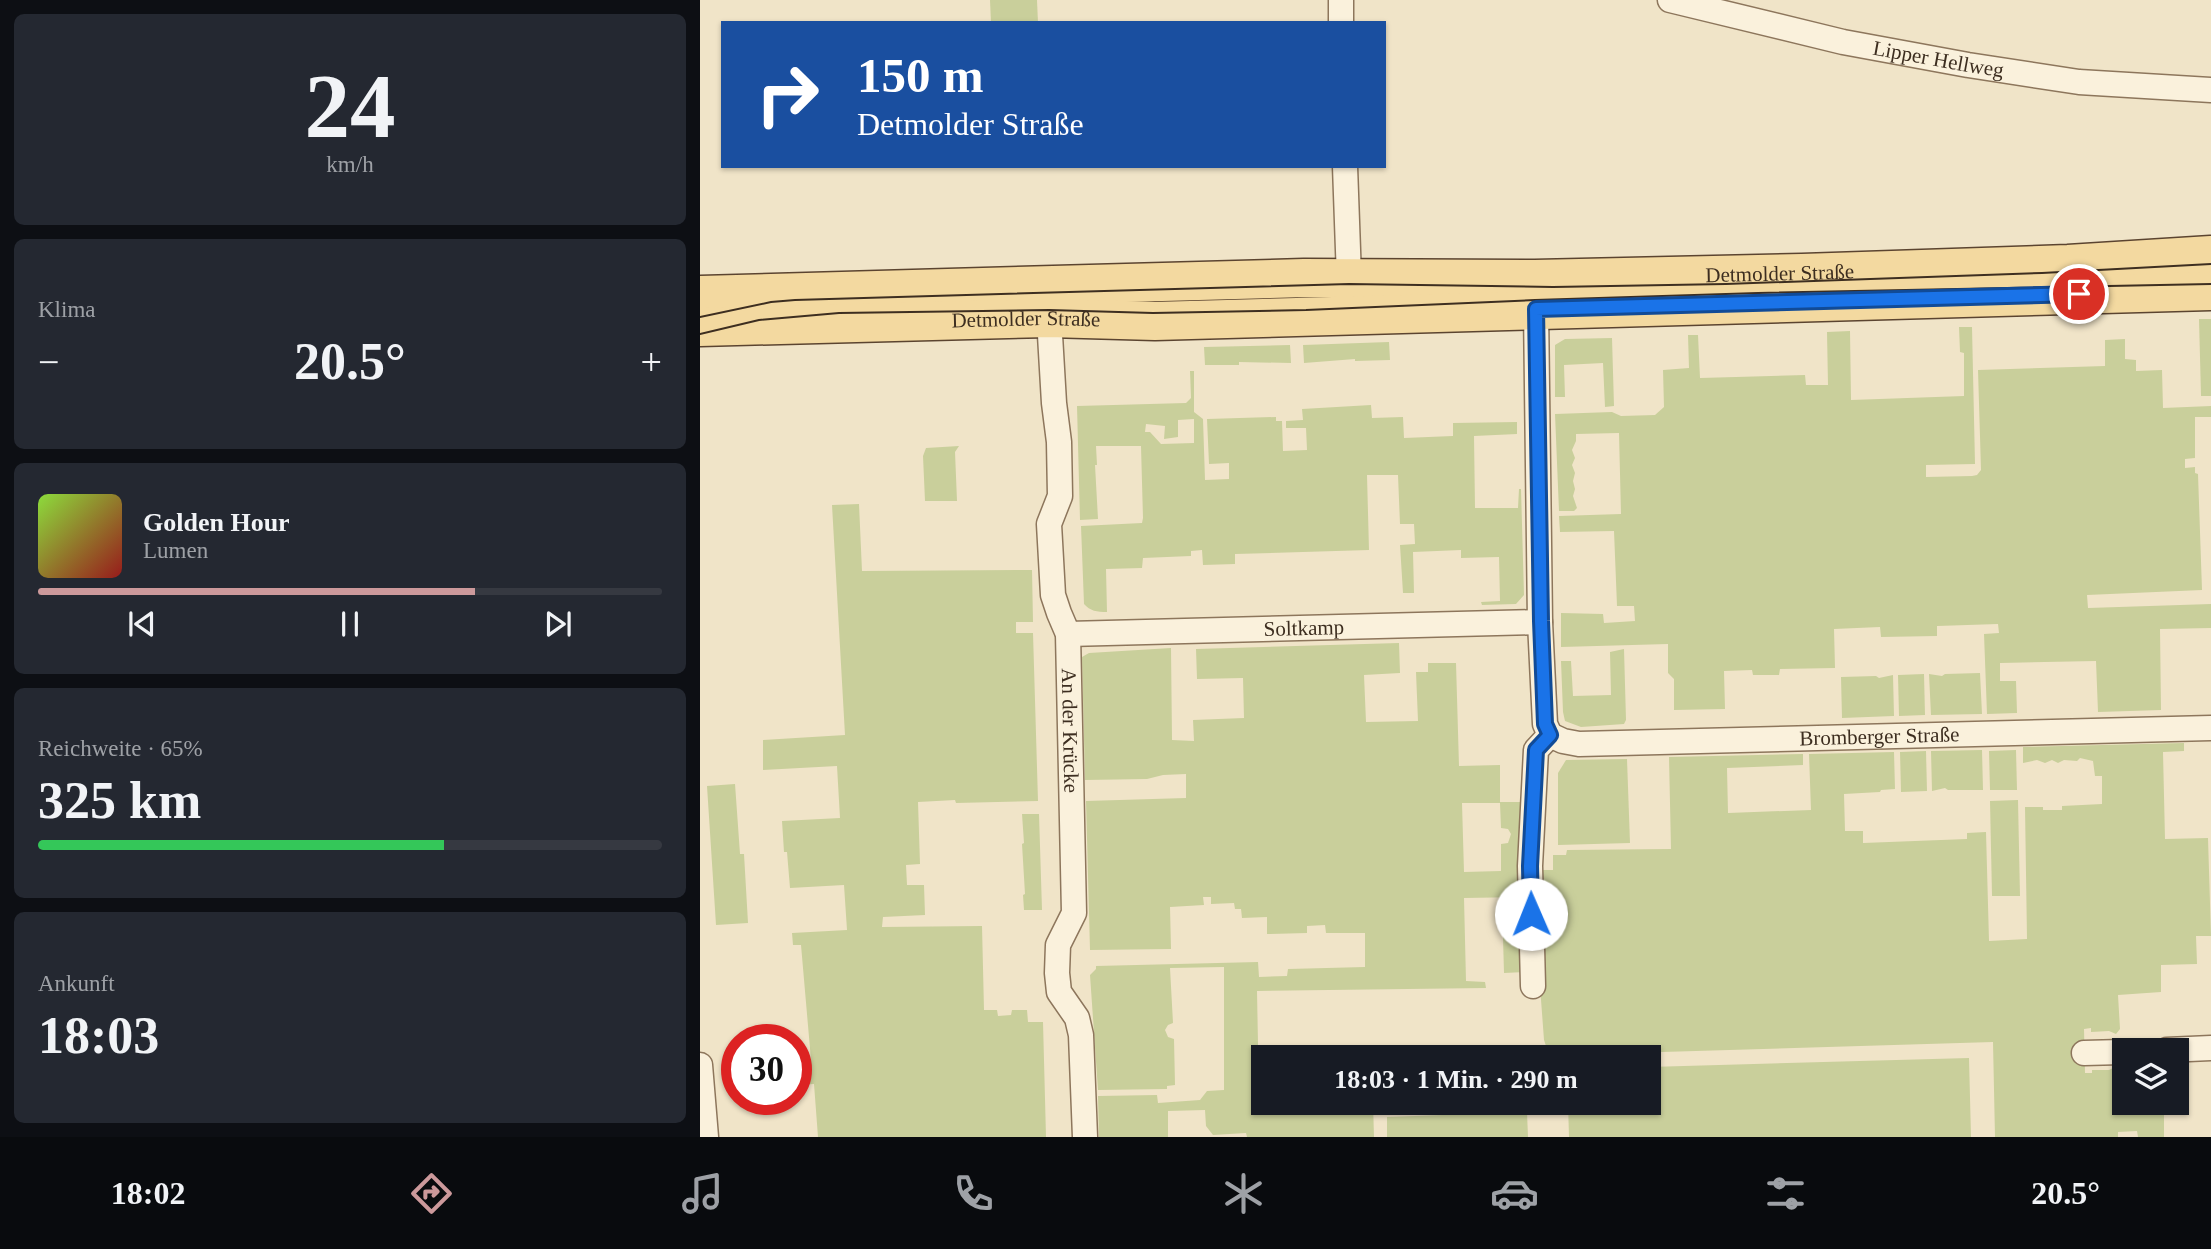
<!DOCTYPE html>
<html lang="de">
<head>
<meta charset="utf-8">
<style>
	body { margin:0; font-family:"Times New Roman",serif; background:#242831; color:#f1f3f6; height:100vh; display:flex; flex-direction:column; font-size:26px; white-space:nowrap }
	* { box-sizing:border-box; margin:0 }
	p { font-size:23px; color:#9ea1a6 }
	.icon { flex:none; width:38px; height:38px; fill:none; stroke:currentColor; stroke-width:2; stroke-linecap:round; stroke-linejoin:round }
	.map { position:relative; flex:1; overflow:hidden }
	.drawer { display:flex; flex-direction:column; gap:14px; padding:14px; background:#0d0f14; width:700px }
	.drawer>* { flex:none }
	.top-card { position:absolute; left:21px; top:21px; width:665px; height:147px; border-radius:0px; box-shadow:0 2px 5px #0004; background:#1a4fa0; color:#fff; overflow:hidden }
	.controls { position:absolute; left:1412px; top:1038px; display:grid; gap:14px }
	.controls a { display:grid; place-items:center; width:77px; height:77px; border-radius:0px; background:#171b24; box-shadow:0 2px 5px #0004; font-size:35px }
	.speed { position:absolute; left:21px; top:1024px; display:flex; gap:14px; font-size:35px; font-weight:700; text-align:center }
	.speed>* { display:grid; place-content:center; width:91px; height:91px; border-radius:50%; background:#171b24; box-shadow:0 2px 5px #0004; line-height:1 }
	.speed .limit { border:10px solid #d22; background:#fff; color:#111 }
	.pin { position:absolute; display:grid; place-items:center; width:60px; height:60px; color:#fff; margin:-30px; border:4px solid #fff; border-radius:50%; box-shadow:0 2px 7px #0007 }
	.me { position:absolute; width:77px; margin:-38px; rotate:359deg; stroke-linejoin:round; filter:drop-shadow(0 0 5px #0008) }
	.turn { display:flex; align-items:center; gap:24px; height:147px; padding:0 21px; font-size:32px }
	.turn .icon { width:91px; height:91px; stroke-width:2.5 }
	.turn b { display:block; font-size:49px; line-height:60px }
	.big { font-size:52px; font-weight:700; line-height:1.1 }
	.drawer .widget { flex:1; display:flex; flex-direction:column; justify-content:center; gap:10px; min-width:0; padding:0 24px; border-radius:10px; background:#242831 }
	.drawer .dial { align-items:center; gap:0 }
	.dial b { font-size:91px; line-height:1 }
	.song { display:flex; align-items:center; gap:21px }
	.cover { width:84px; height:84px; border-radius:10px; background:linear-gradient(135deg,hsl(90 70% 55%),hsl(0 70% 35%)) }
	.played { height:7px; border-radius:4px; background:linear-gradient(90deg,#cc999b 70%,#363941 70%) }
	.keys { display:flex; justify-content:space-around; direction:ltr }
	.heat { display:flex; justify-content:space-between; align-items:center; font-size:38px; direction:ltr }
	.charge { height:10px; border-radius:5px; background:linear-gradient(90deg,#34c759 65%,#363941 0) }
	.trip { position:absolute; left:551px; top:1045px; width:410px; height:70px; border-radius:0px; background:#171b24; box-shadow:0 2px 5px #0004; font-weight:700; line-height:70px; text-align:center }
	.tab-bar { display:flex; height:112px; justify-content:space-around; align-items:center; background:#090b0e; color:#9ea1a6 }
	.tab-bar .icon { width:49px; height:49px }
	.tab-bar .selected { color:#cc999b }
	.tab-bar b { font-size:32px; color:#f1f3f6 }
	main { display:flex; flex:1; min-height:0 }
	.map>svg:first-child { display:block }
	.green { fill:#c9cf9b; fill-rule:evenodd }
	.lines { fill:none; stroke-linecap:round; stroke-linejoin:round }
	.street-casing { stroke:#8d765c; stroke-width:27 }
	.primary-casing { stroke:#5b4430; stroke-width:41 }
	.street { stroke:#faf1dc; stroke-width:24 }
	.primary { stroke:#f3d9a0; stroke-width:38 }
	.tram { stroke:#3d2e20; stroke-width:2 }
	.route-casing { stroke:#114b97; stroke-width:18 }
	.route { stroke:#1a73e8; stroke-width:12 }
	.labels { text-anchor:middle; stroke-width:7; stroke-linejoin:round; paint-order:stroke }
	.street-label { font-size:21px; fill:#3d2e20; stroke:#f7eed8 }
</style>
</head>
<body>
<main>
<section class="drawer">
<div class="widget dial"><b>24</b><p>km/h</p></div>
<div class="widget"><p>Klima</p>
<div class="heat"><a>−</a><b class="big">20.5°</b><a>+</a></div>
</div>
<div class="widget">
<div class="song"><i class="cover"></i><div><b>Golden Hour</b><p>Lumen</p></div></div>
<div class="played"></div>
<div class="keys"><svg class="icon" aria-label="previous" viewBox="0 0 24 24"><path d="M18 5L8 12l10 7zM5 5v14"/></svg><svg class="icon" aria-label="pause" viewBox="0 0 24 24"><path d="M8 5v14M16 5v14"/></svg><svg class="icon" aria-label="next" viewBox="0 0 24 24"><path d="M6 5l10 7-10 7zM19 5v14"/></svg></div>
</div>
<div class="widget"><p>Reichweite · 65%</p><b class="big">325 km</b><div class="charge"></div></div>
<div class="widget"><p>Ankunft</p><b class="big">18:03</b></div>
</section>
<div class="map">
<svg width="1511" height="1137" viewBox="0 0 1511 1137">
	<rect width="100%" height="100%" fill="#f0e4c8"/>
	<g class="green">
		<path d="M 290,0 L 337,0 L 338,23 L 291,23 Z"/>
		<path d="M 1499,319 L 1511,319 L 1511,396 L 1501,396 Z"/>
		<path d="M 1259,327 L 1272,327 L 1275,464 L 1226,465 L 1226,477 L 1272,476 L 1277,475 L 1281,470 L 1278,370 L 1405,366 L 1405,340 L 1425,339 L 1425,359 L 1436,360 L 1436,371 L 1462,370 L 1463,408 L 1511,406 L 1511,417 L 1495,417 L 1495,458 L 1485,459 L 1485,468 L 1495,467 L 1495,473 L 1498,474 L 1502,590 L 1387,595 L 1388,608 L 1511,604 L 1511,628 L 1460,629 L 1461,710 L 1398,712 L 1396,661 L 1300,663 L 1300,681 L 1316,681 L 1317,713 L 1287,714 L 1284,634 L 1299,633 L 1298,624 L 1237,626 L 1237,636 L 1181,637 L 1180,627 L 1134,629 L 1135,668 L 1080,669 L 1079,675 L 1053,675 L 1052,670 L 1024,671 L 1025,709 L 974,710 L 974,679 L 968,673 L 968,644 L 861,647 L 861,613 L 903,614 L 904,623 L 935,621 L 934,606 L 917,606 L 914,531 L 860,532 L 859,516 L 921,514 L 919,433 L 876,434 L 876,441 L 872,450 L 875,458 L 872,465 L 875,473 L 873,481 L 875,489 L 873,496 L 877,508 L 874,511 L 859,511 L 855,414 L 912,412 L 921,416 L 955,415 L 964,407 L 963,370 L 989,368 L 988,335 L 998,335 L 1000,378 L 1105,375 L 1106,385 L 1128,385 L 1127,332 L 1150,331 L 1151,400 L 1264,396 L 1264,353 L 1260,352 Z"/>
		<path d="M 912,338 L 914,406 L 905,407 L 903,363 L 864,365 L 865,397 L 855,397 L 855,345 L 865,339 Z"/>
		<path d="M 689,342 L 690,360 L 655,361 L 655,359 L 604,363 L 603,345 Z"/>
		<path d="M 590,345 L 591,363 L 539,362 L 539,365 L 505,365 L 504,347 Z"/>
		<path d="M 490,371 L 494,371 L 494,412 L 503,419 L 505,480 L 529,479 L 529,463 L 509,464 L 507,419 L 576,417 L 576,421 L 582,421 L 583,451 L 607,450 L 606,428 L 586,428 L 586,421 L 603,420 L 602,409 L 671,405 L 672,418 L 703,417 L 704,438 L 753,436 L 753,423 L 817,422 L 817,434 L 774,436 L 775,508 L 818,508 L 819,489 L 821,489 L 824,595 L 816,604 L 782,605 L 781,602 L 800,601 L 799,557 L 761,558 L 761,550 L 713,552 L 714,593 L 703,593 L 700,545 L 715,544 L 714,524 L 700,524 L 698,475 L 667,475 L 669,550 L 535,554 L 535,564 L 503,565 L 502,550 L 491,551 L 491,556 L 443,558 L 442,568 L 406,569 L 407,612 C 397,612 390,611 384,604 L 381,526 L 442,523 L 443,518 L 441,446 L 396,446 L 397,465 L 395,465 L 398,519 L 380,520 L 377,406 L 486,403 L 491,398 ZM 494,419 L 494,443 L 461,444 L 450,432 L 445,432 L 446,424 L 465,426 L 464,439 L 478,437 L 478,420 Z"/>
		<path d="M 259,446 L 255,452 L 257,501 L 225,501 L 223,456 L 226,448 Z"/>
		<path d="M 159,504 L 162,571 L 332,570 L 333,622 L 316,622 L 316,633 L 333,633 L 338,801 L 256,803 L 255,800 L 218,802 L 220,864 L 206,865 L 207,885 L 224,885 L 225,915 L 183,917 L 182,927 L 282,926 L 284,1010 L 297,1010 L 298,1016 L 311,1015 L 312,1010 L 327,1010 L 328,1022 L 343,1022 L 346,1137 L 118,1137 L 114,1084 L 96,1085 L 96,1079 L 99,1078 L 96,1061 L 111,1060 L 101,945 L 93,945 L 92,933 L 147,930 L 144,885 L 90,888 L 87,852 L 84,852 L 82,821 L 140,818 L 137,766 L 63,770 L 63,740 L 145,735 L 132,505 Z"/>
		<path d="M 699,643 L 700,673 L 664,675 L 666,722 L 718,721 L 716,672 L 728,672 L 728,663 L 756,663 L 759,766 L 800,765 L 800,802 L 822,802 L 824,897 L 764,898 L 766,981 L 785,982 L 786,988 L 557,991 L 559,1097 L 563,1097 L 564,1102 L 673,1103 L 674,1137 L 547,1137 L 546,1133 L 513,1135 L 506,1126 L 505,1110 L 468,1111 L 468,1137 L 399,1137 L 398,1096 L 457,1095 L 458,1103 L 500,1100 L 507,1091 L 524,1090 L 524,967 L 470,968 L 473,1023 L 468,1025 L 465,1030 L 468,1037 L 474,1039 L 475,1085 L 467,1086 L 467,1089 L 398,1090 L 390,975 L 396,969 L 396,966 L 558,962 L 559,977 L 587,976 L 588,969 L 665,967 L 665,933 L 626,933 L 625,925 L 607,926 L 607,933 L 567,934 L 567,917 L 542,918 L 541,909 L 535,909 L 534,903 L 511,904 L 511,897 L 503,897 L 504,905 L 470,907 L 471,949 L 390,950 L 386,801 L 486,798 L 486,774 L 463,775 L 447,779 L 385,780 L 382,657 L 389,653 L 471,648 L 472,740 L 494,741 L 493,720 L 544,718 L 543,678 L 497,679 L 496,649 ZM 762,803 L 800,803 L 801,828 L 808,829 L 811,834 L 808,843 L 801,844 L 801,871 L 764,872 Z"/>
		<path d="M 924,649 L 926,720 L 924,724 L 881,727 L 865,721 L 863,712 L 861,661 L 871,661 L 873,696 L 911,695 L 910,652 Z"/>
		<path d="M 1280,673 L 1282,714 L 1231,715 L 1229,674 L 1242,676 L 1245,674 Z"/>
		<path d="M 1224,674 L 1225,715 L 1199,716 L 1198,675 Z"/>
		<path d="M 1193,675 L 1194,716 L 1142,718 L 1141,677 L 1176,676 L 1179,678 Z"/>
		<path d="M 1484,743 L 1484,751 L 1463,752 L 1465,839 L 1508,838 L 1511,936 L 1496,936 L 1497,964 L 1461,965 L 1461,992 L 1418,995 L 1420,1029 L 1416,1034 L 1409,1031 L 1391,1032 L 1391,1028 L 1384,1029 L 1385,1073 L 1392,1073 L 1392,1070 L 1409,1070 L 1417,1066 L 1421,1072 L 1422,1107 L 1464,1106 L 1464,1137 L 1438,1137 L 1437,1131 L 1418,1132 L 1418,1137 L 1295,1137 L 1293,1042 L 861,1055 L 848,1052 L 844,1040 L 840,986 L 837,870 L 853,870 L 853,855 L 866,855 L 867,850 L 971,849 L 969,757 L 1103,754 L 1103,765 L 1027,768 L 1028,813 L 1111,810 L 1109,754 L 1194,752 L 1195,789 L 1181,790 L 1180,792 L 1144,794 L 1145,831 L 1163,831 L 1163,843 L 1267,839 L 1267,833 L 1286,832 L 1289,941 L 1327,939 L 1325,807 L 1343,807 L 1343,810 L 1362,810 L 1362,806 L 1402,804 L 1402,776 L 1395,776 L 1393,761 L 1380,758 L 1377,761 L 1364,760 L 1358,763 L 1352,760 L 1345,763 L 1337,760 L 1323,763 L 1323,747 Z"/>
		<path d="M 1282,750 L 1283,790 L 1248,790 L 1245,788 L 1232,791 L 1231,751 Z"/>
		<path d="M 1316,750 L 1317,790 L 1290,790 L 1289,751 Z"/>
		<path d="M 1226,751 L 1227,791 L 1201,792 L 1200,752 Z"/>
		<path d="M 927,759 L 930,843 L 858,845 L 858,773 L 866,760 Z"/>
		<path d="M 35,784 L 40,854 L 44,854 L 48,923 L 16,925 L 7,786 Z"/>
		<path d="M 1318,800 L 1320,896 L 1292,896 L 1290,801 Z"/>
		<path d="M 322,814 L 339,814 L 342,910 L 324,910 L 323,895 L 325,894 L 322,844 L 324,843 Z"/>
		<path d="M 802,902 L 824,902 L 825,972 L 804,973 Z"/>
		<path d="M 1269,1058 L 1271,1137 L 869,1137 L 868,1103 L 948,1102 L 949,1067 Z"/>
		<path d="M 827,1112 L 828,1137 L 687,1137 L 687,1117 Z"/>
	</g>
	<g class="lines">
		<defs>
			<g id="street">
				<path id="s1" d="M 970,0 L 1143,42 L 1268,65 L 1379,82 L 1511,90"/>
				<path d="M 641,23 L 641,0"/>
				<path d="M 645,166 L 649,278"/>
				<path id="s2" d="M 349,318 L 354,403 L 359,442 L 360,496 L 349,524 L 353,595 L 359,613 L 368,634 L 374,913 L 358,945 L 357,973 L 359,992 L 377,1018 L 381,1035 L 385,1137"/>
				<path id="s3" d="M 368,634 L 840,622"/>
				<path id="s4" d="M 850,735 L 863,741 L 879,744 L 1511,728"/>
				<path d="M 833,986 L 830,866 L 836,750 L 850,735 L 845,724 L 840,622 L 836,309"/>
				<path d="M 1467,1050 L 1511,1048"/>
				<path d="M 1384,1053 L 1422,1052"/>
				<path d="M 0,1065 L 6,1137"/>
			</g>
			<g id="primary">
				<path id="s5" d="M 0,295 L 604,278 L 835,279 L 1102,273 L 1368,264 L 1511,255"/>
				<path id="s6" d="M 0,327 L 349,318 L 455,321 L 1511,291"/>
			</g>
		</defs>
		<use href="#street" class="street-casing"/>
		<use href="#primary" class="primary-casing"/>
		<use href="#street" class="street"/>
		<use href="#primary" class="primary"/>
		<g class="tram">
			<path d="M 0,317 L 71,302 L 95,300 L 649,284 L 853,287 L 1026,284 L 1342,273 L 1511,264"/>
			<path d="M 0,334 L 59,320 L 139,313 L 349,310 L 453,313 L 606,310 L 835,300 L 1058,293 L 1511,284"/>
		</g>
	</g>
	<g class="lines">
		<defs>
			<path id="route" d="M 831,914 L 830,866 L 836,750 L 850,735 L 845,724 L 841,621 L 836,309 L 1379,294"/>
		</defs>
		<use href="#route" class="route-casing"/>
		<use href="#route" class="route"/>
	</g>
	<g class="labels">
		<g class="street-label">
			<text dy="7" stroke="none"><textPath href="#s1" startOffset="275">Lipper Hellweg</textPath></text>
			<text dy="7" stroke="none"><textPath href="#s5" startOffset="1080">Detmolder Straße</textPath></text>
			<text dy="7" stroke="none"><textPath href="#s6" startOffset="326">Detmolder Straße</textPath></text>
			<text dy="7" stroke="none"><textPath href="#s3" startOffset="236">Soltkamp</textPath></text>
			<text dy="7" stroke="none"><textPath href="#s2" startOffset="418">An der Krücke</textPath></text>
			<text dy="7" stroke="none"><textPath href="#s4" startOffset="331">Bromberger Straße</textPath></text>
		</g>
	</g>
</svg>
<div class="controls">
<a><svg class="icon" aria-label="layers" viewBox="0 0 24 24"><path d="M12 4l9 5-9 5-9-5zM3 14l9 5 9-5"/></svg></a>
</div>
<div class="speed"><div class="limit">30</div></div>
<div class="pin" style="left:1379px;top:294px;background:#d93025"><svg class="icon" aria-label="arrive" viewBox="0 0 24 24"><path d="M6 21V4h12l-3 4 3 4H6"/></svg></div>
<svg class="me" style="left:831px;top:914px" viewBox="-20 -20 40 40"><circle r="19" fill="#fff"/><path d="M0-13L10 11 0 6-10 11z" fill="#1a73e8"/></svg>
<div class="trip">18:03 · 1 Min. · 290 m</div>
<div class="top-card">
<div class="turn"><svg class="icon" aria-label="right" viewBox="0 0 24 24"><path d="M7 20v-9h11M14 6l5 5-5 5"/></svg><div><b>150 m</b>Detmolder Straße</div></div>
</div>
</div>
</main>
<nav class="tab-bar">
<b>18:02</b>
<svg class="icon selected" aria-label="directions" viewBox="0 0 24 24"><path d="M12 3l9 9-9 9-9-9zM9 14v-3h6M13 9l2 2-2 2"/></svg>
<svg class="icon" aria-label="music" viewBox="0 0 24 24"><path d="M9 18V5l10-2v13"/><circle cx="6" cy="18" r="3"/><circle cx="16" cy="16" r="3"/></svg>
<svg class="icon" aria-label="phone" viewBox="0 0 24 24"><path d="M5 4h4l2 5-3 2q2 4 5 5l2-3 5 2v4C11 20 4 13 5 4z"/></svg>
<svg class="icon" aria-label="climate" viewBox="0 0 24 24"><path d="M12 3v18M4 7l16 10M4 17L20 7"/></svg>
<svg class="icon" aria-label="car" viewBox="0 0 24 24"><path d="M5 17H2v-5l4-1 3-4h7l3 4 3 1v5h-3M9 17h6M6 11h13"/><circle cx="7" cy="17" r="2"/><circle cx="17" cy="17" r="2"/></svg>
<svg class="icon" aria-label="filters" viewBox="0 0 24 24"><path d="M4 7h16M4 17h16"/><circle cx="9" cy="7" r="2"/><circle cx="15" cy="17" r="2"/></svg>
<b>20.5°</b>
</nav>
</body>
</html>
